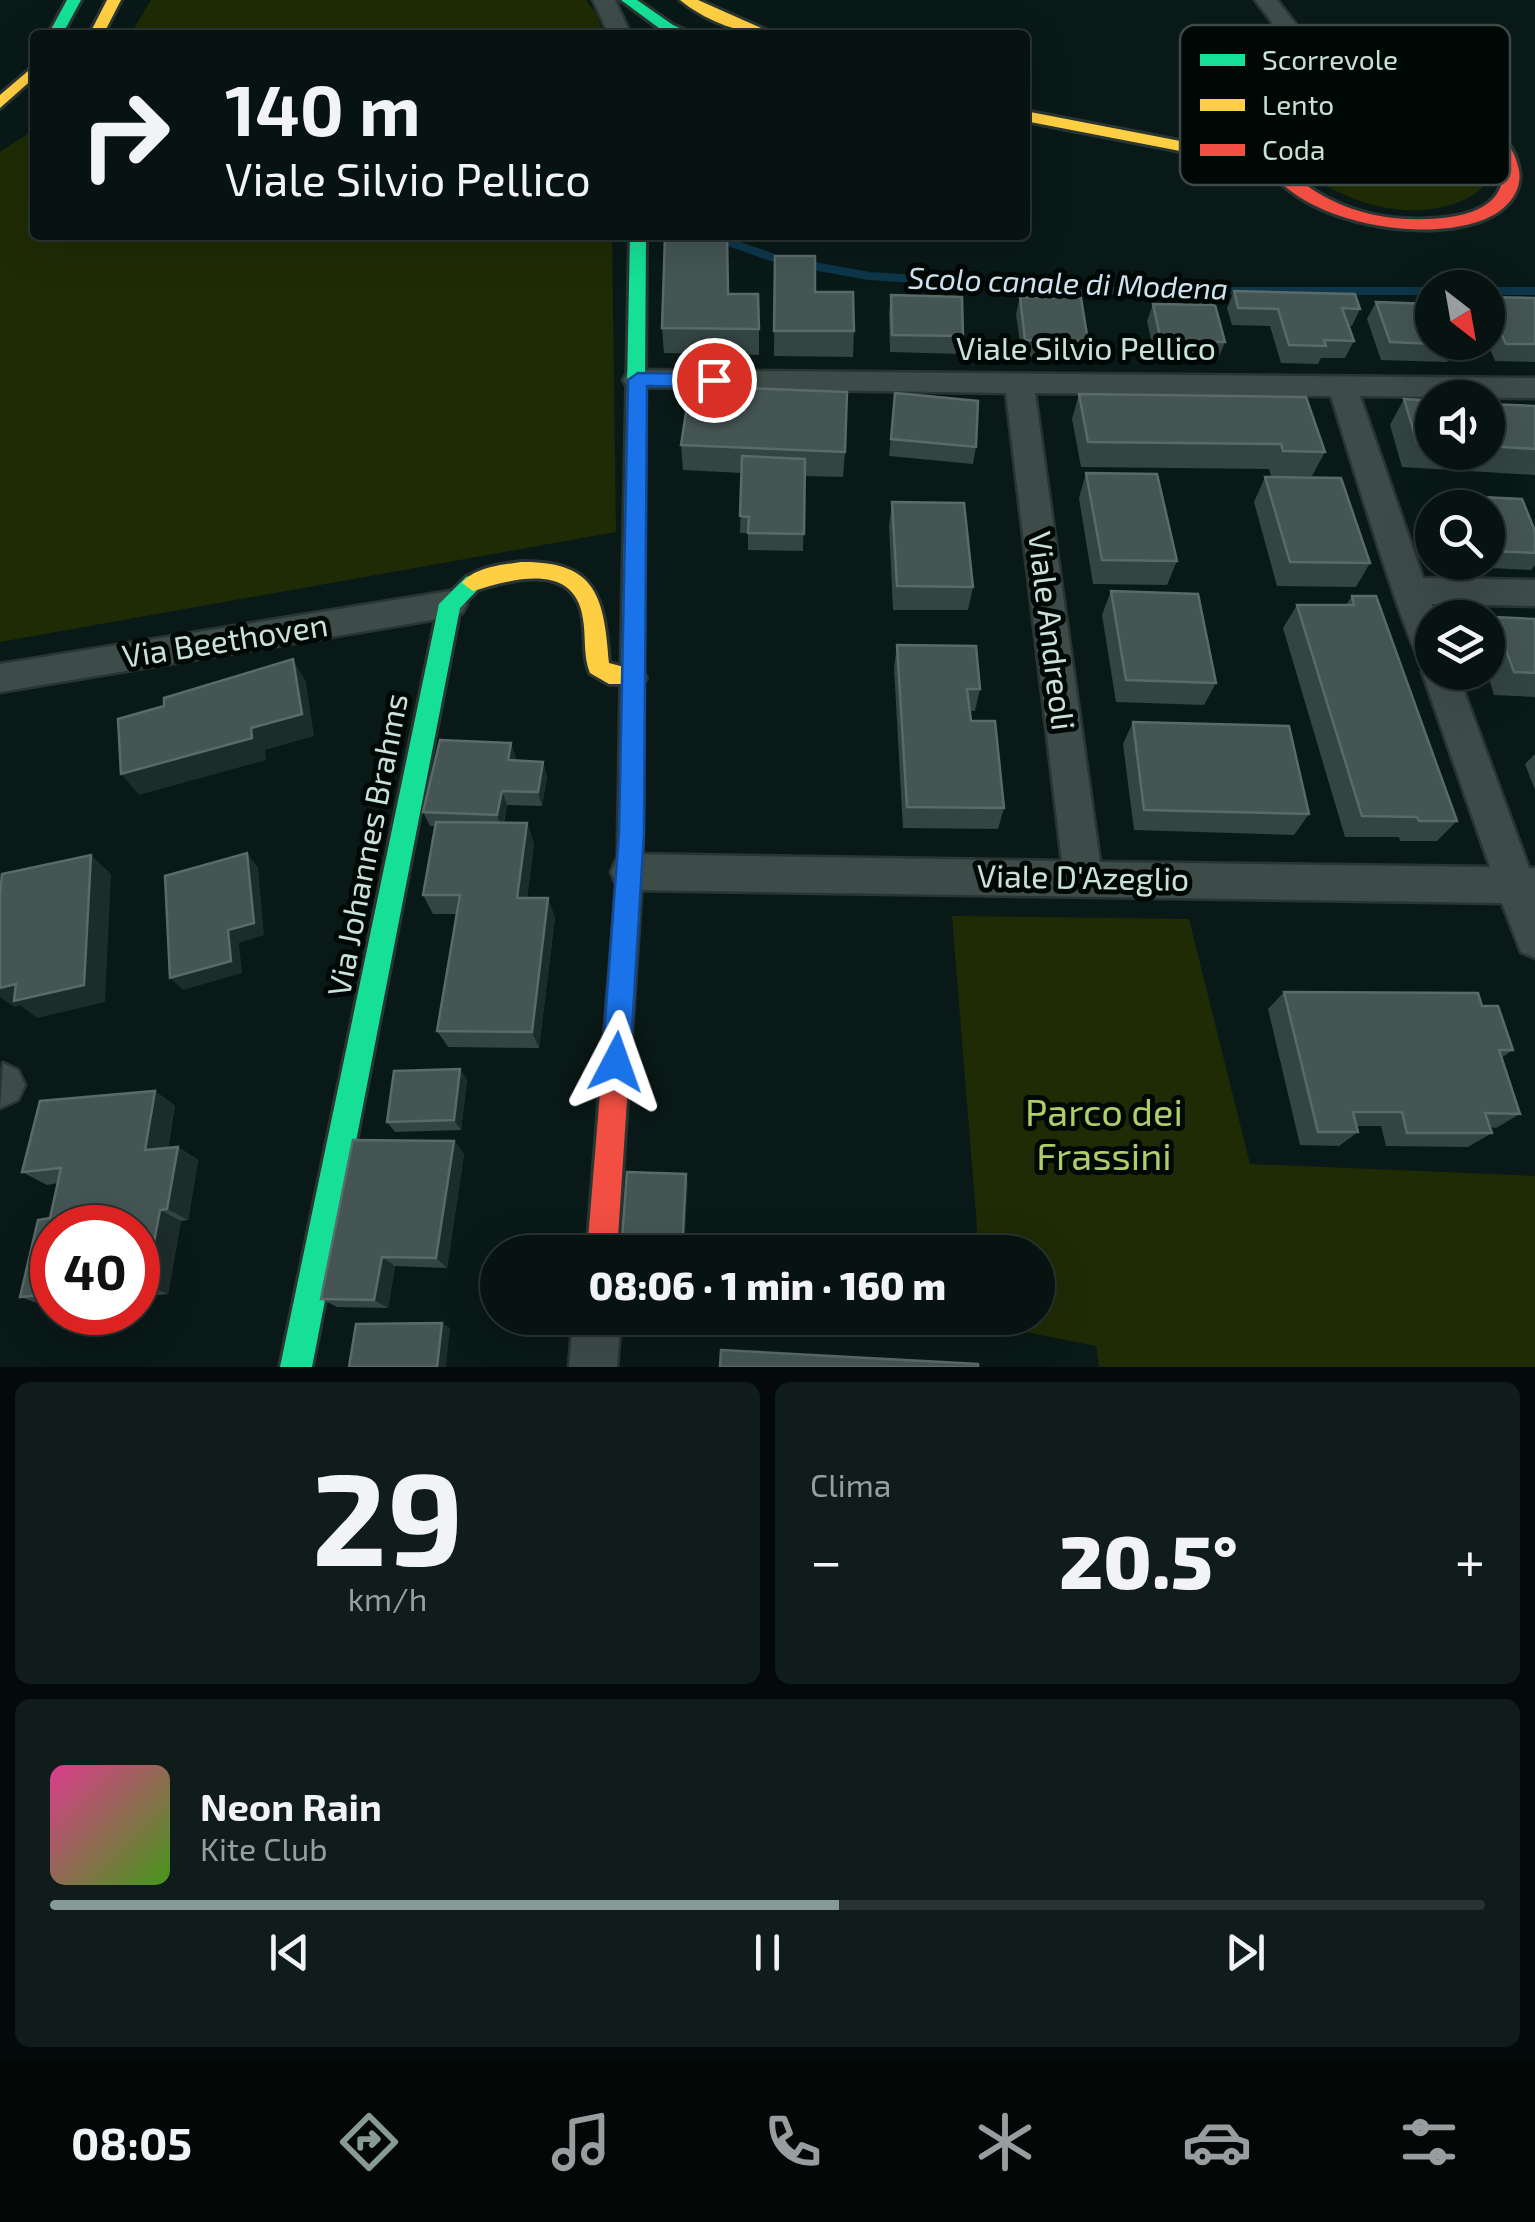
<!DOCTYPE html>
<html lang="it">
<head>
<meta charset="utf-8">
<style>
	body { margin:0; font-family:"Exo 2",sans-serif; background:#101c1a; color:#f1f3f6; height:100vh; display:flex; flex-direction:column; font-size:38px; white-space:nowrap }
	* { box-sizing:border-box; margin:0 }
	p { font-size:32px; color:#989e9f }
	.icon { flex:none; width:55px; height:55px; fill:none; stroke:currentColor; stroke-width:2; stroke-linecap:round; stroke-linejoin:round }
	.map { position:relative; height:1367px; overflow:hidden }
	.drawer { display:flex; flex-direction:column; gap:15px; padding:15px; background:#040a09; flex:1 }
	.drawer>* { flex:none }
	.top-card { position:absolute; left:30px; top:30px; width:1000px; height:210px; border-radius:10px; box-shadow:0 10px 40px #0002,0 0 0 2px #283231; background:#071311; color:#f1f3f6; overflow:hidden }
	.needle { width:65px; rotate:149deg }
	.buttons { position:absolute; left:1415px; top:270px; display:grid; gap:20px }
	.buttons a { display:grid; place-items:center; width:90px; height:90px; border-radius:50%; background:#071311; box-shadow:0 10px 40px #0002,0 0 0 2px #283231; font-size:50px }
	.speed { position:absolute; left:30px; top:1205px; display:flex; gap:20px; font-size:50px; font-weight:700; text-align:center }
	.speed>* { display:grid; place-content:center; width:130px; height:130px; border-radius:50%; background:#071311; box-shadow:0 10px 40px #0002,0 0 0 2px #283231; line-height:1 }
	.speed .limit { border:15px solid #d22; background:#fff; color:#111 }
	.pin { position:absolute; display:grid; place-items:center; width:85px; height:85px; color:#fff; margin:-42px; border:5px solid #fff; border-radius:50%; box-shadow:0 2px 10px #0007 }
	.me { position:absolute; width:110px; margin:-55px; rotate:4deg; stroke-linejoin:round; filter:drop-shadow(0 0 8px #0008) }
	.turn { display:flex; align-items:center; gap:35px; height:210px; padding:0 30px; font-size:45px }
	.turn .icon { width:130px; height:130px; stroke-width:2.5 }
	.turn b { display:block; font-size:70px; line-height:85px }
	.big { font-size:75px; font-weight:800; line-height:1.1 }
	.drawer .tile { flex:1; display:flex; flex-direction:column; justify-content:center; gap:15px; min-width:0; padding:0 35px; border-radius:15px; background:#101c1a }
	.drawer .dial { align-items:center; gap:0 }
	.dial b { font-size:130px; line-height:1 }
	.song { display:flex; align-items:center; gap:30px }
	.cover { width:120px; height:120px; border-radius:15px; background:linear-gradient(135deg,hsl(330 70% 55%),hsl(100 70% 35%)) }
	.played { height:10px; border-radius:5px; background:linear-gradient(90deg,#869a96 55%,#283231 55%) }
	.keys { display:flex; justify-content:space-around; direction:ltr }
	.heat { display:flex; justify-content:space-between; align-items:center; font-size:55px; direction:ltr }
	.drawer .tiles { flex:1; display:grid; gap:15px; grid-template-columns:1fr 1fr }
	.tile:last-child { grid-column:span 2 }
	.trip { position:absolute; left:480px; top:1235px; width:575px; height:100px; border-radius:50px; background:#071311; box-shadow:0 10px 40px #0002,0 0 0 2px #283231; font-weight:800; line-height:100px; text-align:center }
	.tabs { display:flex; height:160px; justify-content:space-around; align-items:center; background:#030807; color:#989e9f }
	.tabs .icon { width:70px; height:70px }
	.tabs .current { color:#869a96 }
	.tabs b { font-size:45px; color:#f1f3f6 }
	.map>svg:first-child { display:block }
	.green { fill:#1f2b05 }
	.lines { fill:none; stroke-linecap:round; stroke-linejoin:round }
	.stream { stroke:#0d364b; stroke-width:8 }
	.street-casing { stroke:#293532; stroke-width:5 }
	.fast-casing { stroke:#293532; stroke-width:6 }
	.slow-casing { stroke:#293532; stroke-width:6 }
	.jam-casing { stroke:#293532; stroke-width:6 }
	.street { fill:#3e4c49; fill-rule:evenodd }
	.fast { fill:#16e098; fill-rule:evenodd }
	.slow { fill:#ffcf43; fill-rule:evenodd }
	.jam { fill:#f24e42; fill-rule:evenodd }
	.wall { fill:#334442 }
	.shaded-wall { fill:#1c2c2a }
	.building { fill:#445553; stroke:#596a68; stroke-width:2.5 }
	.route { fill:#1a73e8; stroke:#114b97; stroke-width:2.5 }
	.labels { text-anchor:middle; stroke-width:10; stroke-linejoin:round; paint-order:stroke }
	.far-water-label { font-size:30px; font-style:italic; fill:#d0e3f0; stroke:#000806 }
	.street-label { font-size:32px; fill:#cae0db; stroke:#000806 }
	.near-park-label { font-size:38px; fill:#adce69; stroke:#000806 }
	.key { fill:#000806; stroke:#3d4946; stroke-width:2.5 }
	.key-label { font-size:28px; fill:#cae0db }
</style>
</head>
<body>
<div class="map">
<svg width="1535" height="1367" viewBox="0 0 1535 1367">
	<rect width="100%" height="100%" fill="#091917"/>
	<g class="green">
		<path d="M 151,0 L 586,0 L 597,14 L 604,35 L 130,35 Z"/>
		<path d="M 1362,98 C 1392,103 1424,106 1451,121 C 1521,160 1490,205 1422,210 C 1324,216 1204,110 1362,98 Z"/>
		<path d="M 35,129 L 35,235 L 612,235 L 616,532 L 0,642 L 0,152 Z"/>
		<path d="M 952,916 L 1189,919 L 1250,1164 L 1535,1176 L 1535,1367 L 1099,1367 L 1096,1346 L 985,1324 L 985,1318 L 1038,1318 L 1038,1252 L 979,1252 Z"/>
	</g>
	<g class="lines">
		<g class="stream">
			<path d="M 708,235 L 780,260 L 869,276 L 1101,291 L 1432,291"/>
			<path d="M 1488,291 L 1535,291"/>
		</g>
		<defs>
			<g id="street">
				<path d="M 593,0 L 615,0 L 631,35 L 609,35 Z"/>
				<path d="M 1255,0 L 1277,0 L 1309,41 L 1393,90 L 1389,95 L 1373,95 L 1314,62 L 1317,95 L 1313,100 L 1297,100 L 1290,46 Z"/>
				<path d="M 637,370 L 1535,378 L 1535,398 L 1360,396 L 1423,578 L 1535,580 L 1535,606 L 1432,604 L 1436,618 L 1432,618 L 1432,672 L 1457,672 L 1529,868 L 1535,868 L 1535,958 L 1521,952 L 1502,903 L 630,890 L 616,884 L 611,872 L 616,860 L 630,854 L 1062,861 L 1006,393 L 627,387 L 623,380 L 627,373 ZM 1035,393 L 1331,396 C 1343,433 1409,656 1424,666 L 1422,672 L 1490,867 L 1100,862 Z"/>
				<path d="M 450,591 L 462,595 L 467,604 L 462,613 L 450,617 L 0,692 L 0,664 Z"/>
				<path d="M 3,1063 L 18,1070 L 25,1085 L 18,1100 L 0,1108 Z"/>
				<path d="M 573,1318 L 621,1318 L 617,1367 L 569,1367 Z"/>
			</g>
			<g id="fast">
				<path d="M 67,0 L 81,0 L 62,35 L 48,35 Z"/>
				<path d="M 621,0 L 637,0 L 673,25 L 695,35 L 663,31 Z"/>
				<path d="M 630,235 L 646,235 L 643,689 L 640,696 L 624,696 L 621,689 Z"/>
				<path d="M 473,575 L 484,583 L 460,608 L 312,1367 L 280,1367 L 439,604 L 466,577 Z"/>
			</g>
			<g id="slow">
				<path d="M 107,0 L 121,0 L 103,35 L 89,35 Z"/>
				<path d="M 680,0 L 698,0 L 777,35 C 743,35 707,22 680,0 Z"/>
				<path d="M 35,65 L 35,77 L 0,108 L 0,95 Z"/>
				<path d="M 1025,111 L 1273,159 L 1281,164 L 1273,169 L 1025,121 Z"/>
				<path d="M 521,562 C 597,561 604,597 609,663 L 643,672 L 646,678 L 643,684 L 609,684 L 590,673 C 583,657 586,636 583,619 C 575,561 512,579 473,591 L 462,583 C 475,567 502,565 521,562 Z"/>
			</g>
			<g id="jam">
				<path d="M 1353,84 C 1404,88 1509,107 1519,170 C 1522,186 1513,201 1501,210 C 1445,252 1277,224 1259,147 C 1248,96 1317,87 1353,84 ZM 1353,92 C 1386,95 1419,99 1449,114 C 1513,145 1529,209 1443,218 C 1405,222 1365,217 1331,200 C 1303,187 1243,141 1287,110 C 1306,97 1331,95 1353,92 Z"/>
				<path d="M 632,680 L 640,682 L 643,689 L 642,872 L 617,1252 L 587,1252 L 618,872 L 621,689 L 624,682 Z"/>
			</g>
		</defs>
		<use href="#street" class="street-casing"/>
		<use href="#fast" class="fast-casing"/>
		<use href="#slow" class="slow-casing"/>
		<use href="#jam" class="jam-casing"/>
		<use href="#street" class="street"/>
		<use href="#fast" class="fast"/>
		<use href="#slow" class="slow"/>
		<use href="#jam" class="jam"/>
	</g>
	<g class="wall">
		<path d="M 775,256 L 854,331 L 853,357 L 774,356 Z"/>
		<path d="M 1234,291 L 1360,309 L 1352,326 L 1348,326 L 1354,341 L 1345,358 L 1321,358 L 1318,364 L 1281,363 L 1270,326 L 1232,325 L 1227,308 Z"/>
		<path d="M 728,294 L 759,329 L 759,355 L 664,353 L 662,328 Z"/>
		<path d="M 891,295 L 963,336 L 961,354 L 890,352 L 889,312 Z"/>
		<path d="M 1020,297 L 1088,341 L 1084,358 L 1022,357 L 1016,314 Z"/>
		<path d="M 1488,297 L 1535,298 L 1535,362 L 1495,361 L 1487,342 Z"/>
		<path d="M 1376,302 L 1457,345 L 1447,362 L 1381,360 L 1367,319 Z"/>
		<path d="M 1153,304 L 1225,342 L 1218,359 L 1155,358 L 1147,321 Z"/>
		<path d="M 895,393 L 976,447 L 973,464 L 889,456 Z"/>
		<path d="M 1079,394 L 1325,452 L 1312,476 L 1271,476 L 1269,469 L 1081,467 L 1072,419 Z"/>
		<path d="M 1404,399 L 1432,401 L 1432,452 L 1488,452 L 1488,404 L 1535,406 L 1535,475 L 1402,467 L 1390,425 Z"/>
		<path d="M 681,445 L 845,452 L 843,477 L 805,476 L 803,551 L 748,550 L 748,533 L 740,533 L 742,473 L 683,470 Z"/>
		<path d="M 1086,473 L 1177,561 L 1167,585 L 1093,584 L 1079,498 Z"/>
		<path d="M 1265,477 L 1370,563 L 1356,587 L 1277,586 L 1254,502 Z"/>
		<path d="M 1439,495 L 1522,499 L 1535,531 L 1535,565 L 1531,570 L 1447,566 L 1445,562 L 1488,562 L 1488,508 L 1432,508 L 1432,524 L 1429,512 Z"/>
		<path d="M 892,502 L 973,587 L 968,610 L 893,610 L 889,527 Z"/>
		<path d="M 1111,591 L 1216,683 L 1204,705 L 1116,702 L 1102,615 Z"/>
		<path d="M 1352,596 L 1457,821 L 1437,841 L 1400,841 L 1399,837 L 1345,837 L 1283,628 L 1297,605 L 1346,605 Z"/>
		<path d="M 1494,617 L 1535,619 L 1535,697 L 1494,695 L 1487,672 L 1488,626 Z"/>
		<path d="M 897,645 L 980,689 L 975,711 L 970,711 L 971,721 L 1004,808 L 998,829 L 903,828 L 894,668 Z"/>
		<path d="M 1133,722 L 1309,814 L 1294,835 L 1134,830 L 1123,744 Z"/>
		<path d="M 1535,754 L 1535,790 L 1525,764 Z"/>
		<path d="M 516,758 L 515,761 L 543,762 L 547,777 L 542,806 L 507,805 L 504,823 L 527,823 L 534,844 L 527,898 L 555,917 L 539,1048 L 448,1047 L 437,1031 L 457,914 L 433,914 L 423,895 L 436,826 L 430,826 L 423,812 Z"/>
		<path d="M 1284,992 L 1482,1006 L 1513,1050 L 1501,1058 L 1520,1114 L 1496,1128 L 1490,1127 L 1492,1133 L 1468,1147 L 1386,1146 L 1381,1126 L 1357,1126 L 1358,1132 L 1339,1146 L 1300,1145 L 1268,1009 Z"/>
		<path d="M 467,1079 L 461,1130 L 395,1132 L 387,1122 Z"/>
		<path d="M 175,1105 L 168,1148 L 178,1147 L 198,1160 L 188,1220 L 181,1221 L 168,1294 L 138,1297 L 138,1228 L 52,1228 L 52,1305 L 46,1306 L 20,1297 L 50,1218 L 58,1183 L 47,1185 L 22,1172 Z"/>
		<path d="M 454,1141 L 464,1154 L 447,1268 L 395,1266 L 388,1308 L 337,1307 L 321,1299 Z"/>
		<path d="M 619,1318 L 681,1318 L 681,1320 Z"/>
	</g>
	<g class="shaded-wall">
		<path d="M 293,659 L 306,682 L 314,736 L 265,750 L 266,760 L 139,795 L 121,774 L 251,728 Z"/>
		<path d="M 511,743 L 516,758 L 513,775 L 508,760 Z"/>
		<path d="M 543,762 L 547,777 L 542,806 L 538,792 Z"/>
		<path d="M 502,791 L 507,805 L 502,829 L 497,815 Z"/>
		<path d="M 527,823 L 534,844 L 525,916 L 517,898 Z"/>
		<path d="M 247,853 L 258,867 L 264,935 L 239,943 L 242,973 L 183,990 L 170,978 L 228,930 Z"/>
		<path d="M 91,855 L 111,874 L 105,1002 L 37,1018 L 20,1005 L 14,1007 L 0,997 L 0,988 L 16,984 Z"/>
		<path d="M 548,898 L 555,917 L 539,1048 L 532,1032 Z"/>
		<path d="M 460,1069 L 467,1079 L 461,1130 L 454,1120 Z"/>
		<path d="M 155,1091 L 175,1105 L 165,1163 L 145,1150 Z"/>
		<path d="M 454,1141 L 464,1154 L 447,1268 L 436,1258 Z"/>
		<path d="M 178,1147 L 198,1160 L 188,1220 L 167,1209 Z"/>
		<path d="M 686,1174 L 688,1183 L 684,1252 L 682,1252 Z"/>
		<path d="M 160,1210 L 181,1221 L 168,1294 L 146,1285 Z"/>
		<path d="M 382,1257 L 395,1266 L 388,1308 L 374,1300 Z"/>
		<path d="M 442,1323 L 450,1328 L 446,1367 L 437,1367 Z"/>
	</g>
	<g class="building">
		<path d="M 727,235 L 728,294 L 758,294 L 759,329 L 662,328 L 665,236 Z"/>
		<path d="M 775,256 L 815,256 L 815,292 L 853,292 L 854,331 L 774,331 Z"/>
		<path d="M 1234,291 L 1355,294 L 1360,309 L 1342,308 L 1354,341 L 1324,340 L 1326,346 L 1289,345 L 1278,309 L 1238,308 Z"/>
		<path d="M 891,295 L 962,297 L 963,336 L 892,335 Z"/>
		<path d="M 1020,297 L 1081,298 L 1088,341 L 1025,340 Z"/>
		<path d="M 1488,297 L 1535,298 L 1535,344 L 1506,344 L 1488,305 Z"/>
		<path d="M 1376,302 L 1432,304 L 1432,342 L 1456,342 L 1457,345 L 1390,342 Z"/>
		<path d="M 1153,304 L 1215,305 L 1225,342 L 1161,341 Z"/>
		<path d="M 690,386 L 847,392 L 845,452 L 681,445 Z"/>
		<path d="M 895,393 L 978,401 L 976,447 L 891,439 Z"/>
		<path d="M 1079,394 L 1306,397 L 1325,452 L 1283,451 L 1281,444 L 1088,442 Z"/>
		<path d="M 1404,399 L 1432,401 L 1432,443 L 1417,442 Z"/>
		<path d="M 1488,404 L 1535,406 L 1535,449 L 1488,446 Z"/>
		<path d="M 742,456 L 805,459 L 804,534 L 748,533 L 749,517 L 740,516 Z"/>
		<path d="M 1086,473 L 1157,474 L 1177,561 L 1102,560 Z"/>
		<path d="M 1265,477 L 1341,478 L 1370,563 L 1290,562 Z"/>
		<path d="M 1439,495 L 1522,499 L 1535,531 L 1535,553 L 1488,551 L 1488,508 L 1444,508 Z"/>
		<path d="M 892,502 L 964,503 L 973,587 L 897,586 Z"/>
		<path d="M 1111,591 L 1198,594 L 1216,683 L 1126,680 Z"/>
		<path d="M 1352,596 L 1376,596 L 1457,821 L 1419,821 L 1417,817 L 1362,816 L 1297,605 L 1354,605 Z"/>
		<path d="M 1494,617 L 1535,619 L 1535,673 L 1514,672 Z"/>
		<path d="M 897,645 L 976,646 L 980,689 L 967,689 L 971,721 L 995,721 L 1004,808 L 907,807 Z"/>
		<path d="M 293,659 L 302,714 L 251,728 L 252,738 L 121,774 L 118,719 L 164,706 L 164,698 Z"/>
		<path d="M 1133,722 L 1289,726 L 1309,814 L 1144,810 Z"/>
		<path d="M 440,740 L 511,743 L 508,760 L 543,762 L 538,792 L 502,791 L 497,815 L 423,812 Z"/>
		<path d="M 436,822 L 527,823 L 517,898 L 548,898 L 532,1032 L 437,1031 L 460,895 L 423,895 Z"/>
		<path d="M 247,853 L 254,923 L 228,930 L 231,961 L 170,978 L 165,876 Z"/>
		<path d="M 91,855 L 84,985 L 14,1001 L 16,984 L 0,988 L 0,895 L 2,874 Z"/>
		<path d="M 1284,992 L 1478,993 L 1482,1006 L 1498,1006 L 1513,1050 L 1499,1050 L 1520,1114 L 1485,1113 L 1492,1133 L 1407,1133 L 1402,1112 L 1353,1112 L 1358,1132 L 1318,1132 Z"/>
		<path d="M 460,1069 L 454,1120 L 387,1122 L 394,1071 Z"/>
		<path d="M 155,1091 L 145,1150 L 178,1147 L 167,1209 L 160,1210 L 146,1285 L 138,1286 L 138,1228 L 52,1228 L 52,1294 L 20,1297 L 38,1220 L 50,1218 L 61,1168 L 22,1172 L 40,1101 Z"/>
		<path d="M 353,1140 L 454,1141 L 436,1258 L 382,1257 L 374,1300 L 321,1299 Z"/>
		<path d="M 627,1172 L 686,1174 L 682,1252 L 621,1252 Z"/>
		<path d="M 442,1323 L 437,1367 L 349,1367 L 356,1324 Z"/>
		<path d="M 721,1350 L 978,1364 L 978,1367 L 720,1367 Z"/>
	</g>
	<path class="route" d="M 638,373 L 714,374 L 723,380 L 714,387 L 647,386 L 644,833 L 630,1062 L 626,1072 L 616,1076 L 606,1072 L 602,1062 L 619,833 L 628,380 Z"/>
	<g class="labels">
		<g class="far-water-label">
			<text transform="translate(1068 284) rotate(2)" y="10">Scolo canale di Modena</text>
		</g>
		<g class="street-label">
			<text x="1086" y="360">Viale Silvio Pellico</text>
			<text transform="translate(1051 631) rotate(83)" y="11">Viale Andreoli</text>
			<text transform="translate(225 641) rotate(-9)" y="11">Via Beethoven</text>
			<text transform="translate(368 845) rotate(-79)" y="11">Via Johannes Brahms</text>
			<text transform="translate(1083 878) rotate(1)" y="11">Viale D'Azeglio</text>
		</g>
		<g class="near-park-label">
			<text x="1104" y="1126">Parco dei<tspan x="1104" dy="44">Frassini</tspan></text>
		</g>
	</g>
	<rect x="1180" y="25" width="330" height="160" rx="15" class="key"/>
	<rect x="1200" y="54" width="45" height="12" fill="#16e098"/>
	<rect x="1200" y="99" width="45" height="12" fill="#ffcf43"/>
	<rect x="1200" y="144" width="45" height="12" fill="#f24e42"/>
	<g class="key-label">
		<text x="1262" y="70">Scorrevole</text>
		<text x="1262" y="115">Lento</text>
		<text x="1262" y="160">Coda</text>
	</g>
</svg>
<div class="buttons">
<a><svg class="needle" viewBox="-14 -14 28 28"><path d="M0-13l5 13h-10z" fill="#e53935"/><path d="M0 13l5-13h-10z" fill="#989e9f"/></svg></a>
<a><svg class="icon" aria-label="sound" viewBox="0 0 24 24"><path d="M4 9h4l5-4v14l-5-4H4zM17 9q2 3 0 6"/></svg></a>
<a><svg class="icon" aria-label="search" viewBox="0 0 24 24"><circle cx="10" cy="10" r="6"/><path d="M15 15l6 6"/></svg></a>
<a><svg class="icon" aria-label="layers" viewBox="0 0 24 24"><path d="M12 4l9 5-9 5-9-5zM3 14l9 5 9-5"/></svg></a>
</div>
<div class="speed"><div class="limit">40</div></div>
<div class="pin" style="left:714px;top:380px;background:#d93025"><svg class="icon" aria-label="arrive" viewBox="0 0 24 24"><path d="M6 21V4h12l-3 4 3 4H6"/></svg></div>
<svg class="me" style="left:616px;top:1062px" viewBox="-20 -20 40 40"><path d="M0-17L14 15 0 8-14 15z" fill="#1a73e8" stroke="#fff" stroke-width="4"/></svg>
<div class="trip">08:06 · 1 min · 160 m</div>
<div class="top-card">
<div class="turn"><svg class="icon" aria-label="right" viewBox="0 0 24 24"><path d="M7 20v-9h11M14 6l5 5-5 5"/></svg><div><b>140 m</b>Viale Silvio Pellico</div></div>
</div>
</div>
<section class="drawer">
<div class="tiles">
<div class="tile dial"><b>29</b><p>km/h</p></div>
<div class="tile"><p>Clima</p>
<div class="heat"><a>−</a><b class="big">20.5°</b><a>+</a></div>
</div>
<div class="tile">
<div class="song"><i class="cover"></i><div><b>Neon Rain</b><p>Kite Club</p></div></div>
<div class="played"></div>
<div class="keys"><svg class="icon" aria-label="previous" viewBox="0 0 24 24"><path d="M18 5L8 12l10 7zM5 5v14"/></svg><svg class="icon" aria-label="pause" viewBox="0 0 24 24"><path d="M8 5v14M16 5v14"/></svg><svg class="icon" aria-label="next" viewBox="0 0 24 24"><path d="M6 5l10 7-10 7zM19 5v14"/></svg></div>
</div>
</div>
</section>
<nav class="tabs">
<b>08:05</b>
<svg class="icon current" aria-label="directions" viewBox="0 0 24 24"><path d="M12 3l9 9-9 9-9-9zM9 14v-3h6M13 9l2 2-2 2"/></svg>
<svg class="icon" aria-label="music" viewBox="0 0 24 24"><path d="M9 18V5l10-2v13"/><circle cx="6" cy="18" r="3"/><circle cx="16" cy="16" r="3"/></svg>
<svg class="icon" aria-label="phone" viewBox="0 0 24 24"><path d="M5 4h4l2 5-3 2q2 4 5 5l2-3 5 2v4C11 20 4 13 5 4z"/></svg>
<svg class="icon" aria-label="climate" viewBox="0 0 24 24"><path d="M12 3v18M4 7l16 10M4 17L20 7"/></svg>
<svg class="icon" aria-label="car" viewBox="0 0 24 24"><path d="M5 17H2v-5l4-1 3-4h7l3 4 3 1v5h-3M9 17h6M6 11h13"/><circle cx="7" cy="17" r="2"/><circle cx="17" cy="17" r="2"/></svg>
<svg class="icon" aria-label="filters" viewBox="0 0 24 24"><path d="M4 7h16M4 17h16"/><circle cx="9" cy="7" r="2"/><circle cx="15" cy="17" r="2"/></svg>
</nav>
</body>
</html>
